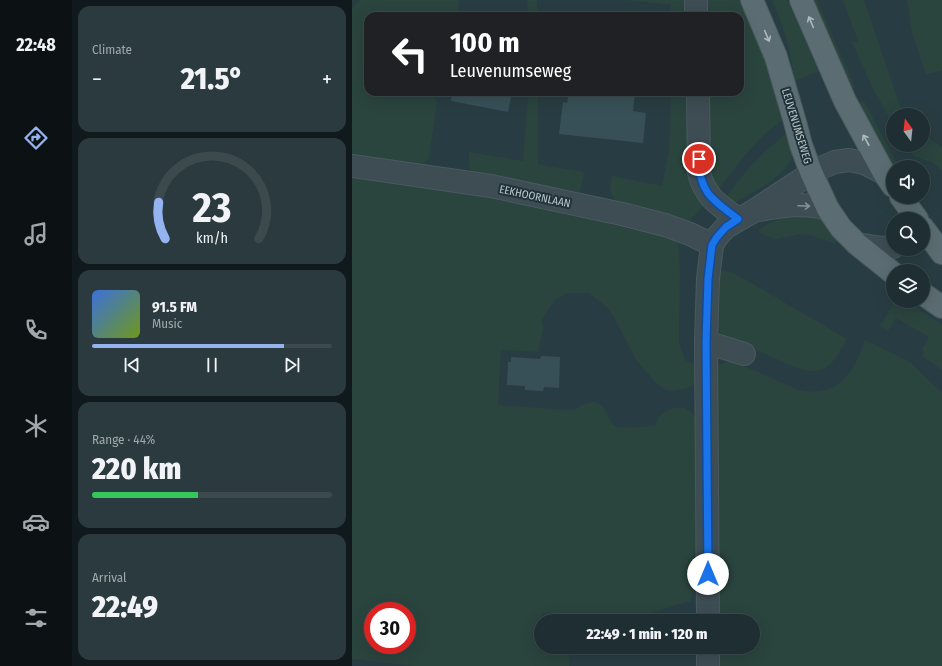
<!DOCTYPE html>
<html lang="en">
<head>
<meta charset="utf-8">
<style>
	body { margin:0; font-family:"Fira Sans Condensed",sans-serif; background:#2b3a3e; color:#f1f3f6; height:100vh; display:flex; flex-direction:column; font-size:15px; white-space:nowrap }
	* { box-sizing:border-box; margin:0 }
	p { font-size:13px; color:#a1a8ac }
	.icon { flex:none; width:22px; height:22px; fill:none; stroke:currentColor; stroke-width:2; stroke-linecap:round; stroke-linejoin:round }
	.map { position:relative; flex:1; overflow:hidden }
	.side { display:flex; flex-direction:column; gap:6px; padding:6px; background:#10191c; width:280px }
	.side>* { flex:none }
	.banner { position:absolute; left:12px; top:12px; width:380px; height:84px; border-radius:12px; box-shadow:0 4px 16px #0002,0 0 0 1px #3c4a4d; background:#202124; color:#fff; overflow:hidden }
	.needle { width:26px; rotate:345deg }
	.tools { position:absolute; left:534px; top:108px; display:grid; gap:8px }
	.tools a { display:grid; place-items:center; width:44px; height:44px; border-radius:50%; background:#1e2e32; box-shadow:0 4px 16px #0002,0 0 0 1px #3c4a4d; font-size:20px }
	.speed { position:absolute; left:12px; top:602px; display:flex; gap:8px; font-size:20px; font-weight:700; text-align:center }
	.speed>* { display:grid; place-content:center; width:52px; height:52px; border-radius:50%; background:#1e2e32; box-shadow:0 4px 16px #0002,0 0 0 1px #3c4a4d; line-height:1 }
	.speed .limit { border:6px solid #d22; background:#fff; color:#111 }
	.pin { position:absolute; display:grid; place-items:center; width:34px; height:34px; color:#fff; margin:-17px; border:2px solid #fff; border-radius:50%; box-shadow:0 1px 4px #0007 }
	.me { position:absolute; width:44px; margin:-22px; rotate:0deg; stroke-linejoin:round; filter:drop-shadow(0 0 3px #0008) }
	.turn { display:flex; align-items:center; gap:14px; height:84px; padding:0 20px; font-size:18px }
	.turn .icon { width:52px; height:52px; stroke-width:2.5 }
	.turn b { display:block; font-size:28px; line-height:34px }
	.big { font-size:30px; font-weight:800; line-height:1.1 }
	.side .tile { flex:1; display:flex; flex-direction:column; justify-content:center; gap:6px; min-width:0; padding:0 14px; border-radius:12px; background:#2b3a3e }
	.side .dial { align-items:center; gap:0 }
	.dial svg { height:104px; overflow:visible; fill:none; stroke:#3c4a4d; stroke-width:7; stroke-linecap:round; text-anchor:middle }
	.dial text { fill:#f1f3f6; stroke:none }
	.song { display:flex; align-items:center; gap:12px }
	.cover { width:48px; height:48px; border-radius:6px; background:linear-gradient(135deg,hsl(220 70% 55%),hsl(80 70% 35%)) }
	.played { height:4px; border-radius:2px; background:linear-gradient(90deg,#95b2f1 80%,#3c4a4d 80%) }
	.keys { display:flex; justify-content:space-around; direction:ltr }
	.heat { display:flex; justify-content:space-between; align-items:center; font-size:22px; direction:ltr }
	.charge { height:6px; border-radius:3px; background:linear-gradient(90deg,#34c759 44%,#3c4a4d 0) }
	.trip { position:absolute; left:182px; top:614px; width:226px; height:40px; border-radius:20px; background:#1e2e32; box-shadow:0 4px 16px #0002,0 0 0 1px #3c4a4d; font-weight:800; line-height:40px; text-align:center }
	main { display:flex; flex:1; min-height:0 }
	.tabs { display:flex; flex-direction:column; width:72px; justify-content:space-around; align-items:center; background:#0c1214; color:#a1a8ac }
	.tabs .icon { width:28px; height:28px }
	.tabs .on { color:#95b2f1 }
	.tabs b { font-size:18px; color:#f1f3f6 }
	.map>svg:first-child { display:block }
	.green { fill:#2a443e; fill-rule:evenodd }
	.building { fill:#375057 }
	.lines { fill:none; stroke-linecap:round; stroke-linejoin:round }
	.street-casing { stroke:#495a5f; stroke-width:24 }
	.primary-casing { stroke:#495a5f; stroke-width:24 }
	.street { stroke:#3d4d53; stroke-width:22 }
	.primary { stroke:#5b6d72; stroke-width:22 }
	.oneway { stroke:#acbabe }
	.oneway2 { stroke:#829096 }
	.route-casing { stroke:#114b97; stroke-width:10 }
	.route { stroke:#1a73e8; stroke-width:7 }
	.labels { text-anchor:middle; stroke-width:4; stroke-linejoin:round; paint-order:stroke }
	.street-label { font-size:11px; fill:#bac7cc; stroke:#213338 }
</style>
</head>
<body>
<main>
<nav class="tabs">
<b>22:48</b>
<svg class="icon on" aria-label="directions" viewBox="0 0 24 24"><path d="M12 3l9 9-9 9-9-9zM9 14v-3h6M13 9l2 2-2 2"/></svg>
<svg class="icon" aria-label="music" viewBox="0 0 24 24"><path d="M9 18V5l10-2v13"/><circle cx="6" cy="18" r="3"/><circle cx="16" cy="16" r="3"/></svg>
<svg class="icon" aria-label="phone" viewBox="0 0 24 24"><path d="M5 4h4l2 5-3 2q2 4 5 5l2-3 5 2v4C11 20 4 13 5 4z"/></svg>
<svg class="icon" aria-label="climate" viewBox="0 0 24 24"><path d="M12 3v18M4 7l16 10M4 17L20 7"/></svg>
<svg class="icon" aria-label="car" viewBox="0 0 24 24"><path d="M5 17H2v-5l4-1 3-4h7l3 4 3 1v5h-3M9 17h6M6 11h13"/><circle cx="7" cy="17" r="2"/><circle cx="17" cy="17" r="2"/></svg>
<svg class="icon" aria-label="filters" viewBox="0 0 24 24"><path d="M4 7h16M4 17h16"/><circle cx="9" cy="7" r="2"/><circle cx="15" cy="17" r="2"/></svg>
</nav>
<section class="side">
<div class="tile"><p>Climate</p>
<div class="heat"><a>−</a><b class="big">21.5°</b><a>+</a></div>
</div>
<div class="tile dial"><svg viewBox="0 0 100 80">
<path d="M14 69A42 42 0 1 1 86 69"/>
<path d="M14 69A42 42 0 0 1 9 41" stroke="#95b2f1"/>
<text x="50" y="56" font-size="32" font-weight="700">23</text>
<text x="50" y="72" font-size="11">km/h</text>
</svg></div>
<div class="tile">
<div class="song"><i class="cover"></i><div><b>91.5 FM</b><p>Music</p></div></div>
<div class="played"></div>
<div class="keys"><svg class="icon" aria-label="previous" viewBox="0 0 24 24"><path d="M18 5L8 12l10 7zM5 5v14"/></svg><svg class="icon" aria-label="pause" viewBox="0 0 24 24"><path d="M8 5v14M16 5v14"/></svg><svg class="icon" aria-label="next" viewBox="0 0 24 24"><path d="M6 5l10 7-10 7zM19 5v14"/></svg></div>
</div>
<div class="tile"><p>Range · 44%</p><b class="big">220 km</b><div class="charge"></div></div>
<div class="tile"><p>Arrival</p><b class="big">22:49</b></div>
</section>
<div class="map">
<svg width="590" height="666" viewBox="0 0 590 666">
	<rect width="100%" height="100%" fill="#283d43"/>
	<g class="green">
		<path d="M 8,0 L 107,0 L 106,15 L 105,16 L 16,16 L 16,35 L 10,75 L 16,75 L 16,92 L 78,92 L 85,101 L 77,159 L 69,165 L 0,156 L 0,9 Z"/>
		<path d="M 175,0 L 185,0 L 185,16 L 176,16 Z"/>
		<path d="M 275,0 L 339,0 L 339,16 L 319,16 L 319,5 Z"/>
		<path d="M 351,0 L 394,0 L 434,118 C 406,135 386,165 366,190 L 359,188 L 352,92 L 388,92 L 388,16 L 351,16 Z"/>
		<path d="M 420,0 L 435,0 L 447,20 L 468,71 L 442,81 C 439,49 433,29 420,0 Z"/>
		<path d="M 457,0 L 465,0 L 503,87 L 497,90 Z"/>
		<path d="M 491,0 L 512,0 L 551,115 L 541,115 L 541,124 L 521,89 L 500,42 L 506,41 Z"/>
		<path d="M 555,0 L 590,0 L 590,71 L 574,74 L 560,33 Z"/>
		<path d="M 176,92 L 186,92 L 186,164 L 231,172 L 232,175 L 228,191 L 226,192 L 123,174 C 115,169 117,160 117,152 L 171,161 Z"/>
		<path d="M 319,92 L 340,92 L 355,201 L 337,222 L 266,202 C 256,196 258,186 260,176 L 310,186 L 317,149 Z"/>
		<path d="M 512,101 L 544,161 L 554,167 L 541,167 L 504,104 Z"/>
		<path d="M 435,133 C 437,138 440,145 441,150 C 442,173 399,194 382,203 L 373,198 L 396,169 L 411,153 Z"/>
		<path d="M 571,135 L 590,147 L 590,170 L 581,163 L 562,156 L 552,145 L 571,145 Z"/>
		<path d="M 0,174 L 144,196 L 289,229 L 326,241 L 328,269 L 327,342 L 333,360 L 345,366 L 346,381 L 336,388 L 322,391 L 314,390 L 305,384 L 284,360 L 264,321 L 257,309 L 237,293 L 215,293 L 203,300 L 189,321 L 191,324 C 192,333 187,342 186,352 L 149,350 L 146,405 L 222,410 C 233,402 247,397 254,411 C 257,416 257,422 262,425 C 269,430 293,426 303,426 C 304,423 305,419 307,417 C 312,410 325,406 333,408 C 337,410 342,415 345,419 L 348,577 L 338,601 L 284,617 L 190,613 L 189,621 L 189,652 L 217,655 L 217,666 L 63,666 L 0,659 ZM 21,611 L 55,611 L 55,645 L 21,645 Z"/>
		<path d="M 449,213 L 471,218 L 494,239 L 481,243 L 461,236 L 450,234 L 422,239 L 408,233 L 407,231 C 412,222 439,216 449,213 Z"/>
		<path d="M 365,269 L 382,273 L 495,339 C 480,365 475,378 441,367 L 365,331 Z"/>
		<path d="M 543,301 L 554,301 L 590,325 L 590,370 L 570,356 L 572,352 L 570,350 L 577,337 L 544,318 L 536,331 L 528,326 Z"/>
		<path d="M 513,340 L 558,362 L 590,393 L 590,666 L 364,666 L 364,647 L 401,647 L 401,621 L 364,621 L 366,365 L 378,360 L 447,390 C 488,398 501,373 513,340 Z"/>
	</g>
	<g class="building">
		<path d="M 100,92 L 160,92 L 156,112 L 99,101 Z"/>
		<path d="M 217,92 L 283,92 L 281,111 L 294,113 L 291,143 L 207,134 L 211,102 L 215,103 Z"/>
		<path d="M 189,356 L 208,357 L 207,388 L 192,387 L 191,391 L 173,390 L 173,386 L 155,385 L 156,362 L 159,362 L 159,357 L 188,359 Z"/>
	</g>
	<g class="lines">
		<defs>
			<g id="street">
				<path d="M 344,1 L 344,16"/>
				<path d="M 346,92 L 347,173 C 354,198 366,204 386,219"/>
				<path d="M 0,166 L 139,186 L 270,214 L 313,225 L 338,234 L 360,245"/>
				<path d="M 407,210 C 429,206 453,202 476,209"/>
				<path d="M 505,244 L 530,248 L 541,247"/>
				<path d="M 354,342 L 392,354"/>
				<path d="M 356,621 L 354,342 L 356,279 L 360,245 L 365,237 L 374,227 L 400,212 L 464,170 L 483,162 L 497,160 L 512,163 L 532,173"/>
				<path d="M 356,647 L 356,666"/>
			</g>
			<g id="primary">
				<path d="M 400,0 L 424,57 L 443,122 L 449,145 L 459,172 L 476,209 L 489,228 L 505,244 L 541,273"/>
				<path d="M 449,0 L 493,101 L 532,173 L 541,186"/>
				<path d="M 549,197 L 565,219"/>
				<path d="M 571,228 L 590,253"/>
				<path d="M 571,294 L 590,307"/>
			</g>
		</defs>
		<use href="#street" class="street-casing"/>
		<use href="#primary" class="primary-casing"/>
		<use href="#street" class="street"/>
		<use href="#primary" class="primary"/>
	</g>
	<defs><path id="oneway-shaft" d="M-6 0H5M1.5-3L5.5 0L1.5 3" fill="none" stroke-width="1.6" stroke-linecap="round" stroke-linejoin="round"/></defs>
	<g class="oneway">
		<use href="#oneway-shaft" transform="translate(459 22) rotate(-113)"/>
		<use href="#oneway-shaft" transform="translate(415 36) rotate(67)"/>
		<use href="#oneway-shaft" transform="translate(514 140) rotate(-119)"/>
	</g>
	<use class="oneway2" href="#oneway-shaft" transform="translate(452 206) rotate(2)"/>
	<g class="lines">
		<defs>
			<path id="route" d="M 347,159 C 347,193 361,200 386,219 L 374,227 L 365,237 L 360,245 L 356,279 L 354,342 L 356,574"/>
		</defs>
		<use href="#route" class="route-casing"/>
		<use href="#route" class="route"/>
	</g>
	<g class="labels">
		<g class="street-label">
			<text transform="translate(445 126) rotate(73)" y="4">LEUVENUMSEWEG</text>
			<text transform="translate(183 196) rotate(12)" y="4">EEKHOORNLAAN</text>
		</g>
	</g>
</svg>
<div class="tools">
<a><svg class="needle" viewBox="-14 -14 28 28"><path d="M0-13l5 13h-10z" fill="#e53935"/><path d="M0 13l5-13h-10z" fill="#a1a8ac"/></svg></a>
<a><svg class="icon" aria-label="sound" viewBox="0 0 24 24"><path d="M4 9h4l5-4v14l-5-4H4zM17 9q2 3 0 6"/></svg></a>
<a><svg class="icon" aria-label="search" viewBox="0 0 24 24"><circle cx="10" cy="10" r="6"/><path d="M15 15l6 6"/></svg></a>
<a><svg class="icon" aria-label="layers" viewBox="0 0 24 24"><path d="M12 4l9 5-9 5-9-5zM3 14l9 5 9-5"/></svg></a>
</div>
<div class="speed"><div class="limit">30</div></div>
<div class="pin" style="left:347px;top:159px;background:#d93025"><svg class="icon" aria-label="arrive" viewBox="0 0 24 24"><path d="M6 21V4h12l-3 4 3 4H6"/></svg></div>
<svg class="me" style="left:356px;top:574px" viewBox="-20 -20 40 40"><circle r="19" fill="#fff"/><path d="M0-13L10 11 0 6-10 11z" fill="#1a73e8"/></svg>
<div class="trip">22:49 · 1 min · 120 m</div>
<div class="banner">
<div class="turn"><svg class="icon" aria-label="left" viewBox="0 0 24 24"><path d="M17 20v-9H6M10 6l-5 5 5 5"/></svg><div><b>100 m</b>Leuvenumseweg</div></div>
</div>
</div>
</main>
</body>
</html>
